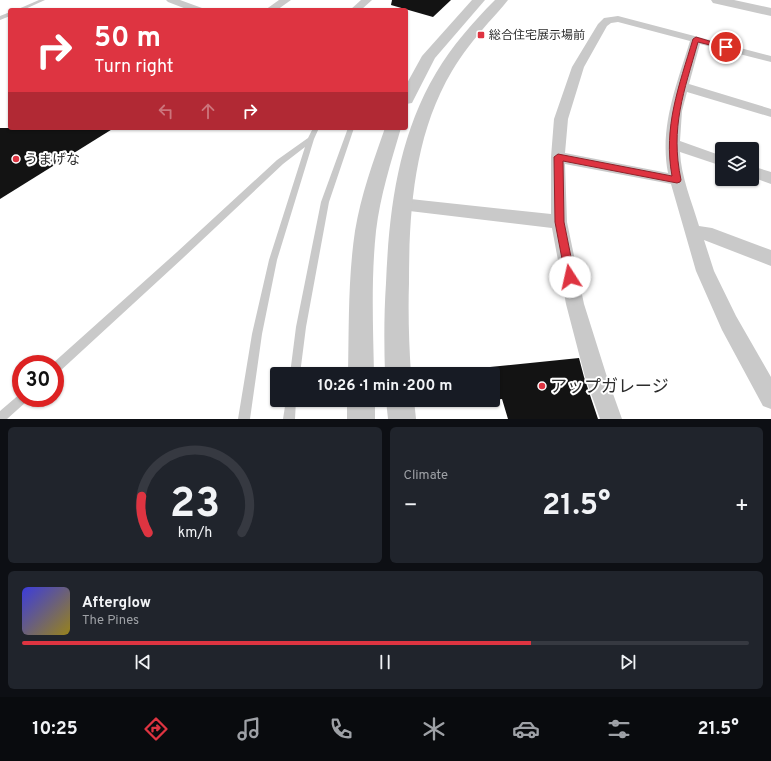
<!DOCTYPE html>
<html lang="en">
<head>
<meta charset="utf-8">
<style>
	body { margin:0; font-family:Overpass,"Noto Sans JP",sans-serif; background:#20242c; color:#f1f3f6; height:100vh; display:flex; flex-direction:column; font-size:15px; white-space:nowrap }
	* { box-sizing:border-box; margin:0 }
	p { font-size:13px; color:#9ea1a6 }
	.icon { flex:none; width:22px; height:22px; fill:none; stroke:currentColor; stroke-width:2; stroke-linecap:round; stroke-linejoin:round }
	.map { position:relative; height:419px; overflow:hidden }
	.details { display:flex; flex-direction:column; gap:8px; padding:8px; background:#0d0f14; flex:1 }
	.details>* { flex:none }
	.banner { position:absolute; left:8px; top:8px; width:400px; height:122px; border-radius:4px; box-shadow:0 1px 3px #0004; background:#de3441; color:#fff; overflow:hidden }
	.buttons { position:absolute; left:715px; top:142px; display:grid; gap:8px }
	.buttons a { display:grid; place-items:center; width:44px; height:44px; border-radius:4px; background:#171b24; box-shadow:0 1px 3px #0004; font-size:20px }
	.speed { position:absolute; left:12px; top:355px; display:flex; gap:8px; font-size:20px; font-weight:700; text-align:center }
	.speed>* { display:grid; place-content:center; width:52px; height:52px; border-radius:50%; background:#171b24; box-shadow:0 1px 3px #0004; line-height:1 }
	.speed .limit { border:6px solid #d22; background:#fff; color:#111 }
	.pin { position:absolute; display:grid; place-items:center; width:34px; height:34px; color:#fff; margin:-17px; border:2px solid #fff; border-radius:50%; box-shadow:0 1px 4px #0007 }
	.me { position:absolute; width:44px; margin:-22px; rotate:350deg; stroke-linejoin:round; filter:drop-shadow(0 0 3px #0008) }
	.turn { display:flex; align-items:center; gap:14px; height:84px; padding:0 20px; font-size:18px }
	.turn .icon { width:52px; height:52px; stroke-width:2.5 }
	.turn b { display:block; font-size:28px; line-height:34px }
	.lanes { display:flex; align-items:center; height:38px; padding:0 20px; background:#0003; justify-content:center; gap:20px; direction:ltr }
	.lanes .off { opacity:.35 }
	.big { font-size:30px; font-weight:700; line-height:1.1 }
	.details .tile { flex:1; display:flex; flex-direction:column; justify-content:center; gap:6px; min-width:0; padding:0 14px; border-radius:6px; background:#20242c }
	.details .dial { align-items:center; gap:0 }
	.dial svg { height:104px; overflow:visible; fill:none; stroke:#363941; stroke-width:7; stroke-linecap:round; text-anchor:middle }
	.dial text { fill:#f1f3f6; stroke:none }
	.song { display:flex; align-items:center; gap:12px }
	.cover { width:48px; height:48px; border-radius:6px; background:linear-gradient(135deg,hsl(240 70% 55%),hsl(50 70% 35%)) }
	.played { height:4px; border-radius:2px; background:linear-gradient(90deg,#de3441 70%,#363941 70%) }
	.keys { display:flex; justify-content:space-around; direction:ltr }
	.heat { display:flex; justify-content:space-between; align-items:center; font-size:22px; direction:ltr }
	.details .tiles { flex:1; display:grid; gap:8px; grid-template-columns:1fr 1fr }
	.tile:last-child { grid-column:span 2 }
	.trip { position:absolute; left:270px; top:367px; width:230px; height:40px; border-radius:4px; background:#171b24; box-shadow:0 1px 3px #0004; font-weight:700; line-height:40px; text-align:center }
	.dock { display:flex; height:64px; justify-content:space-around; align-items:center; background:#090b0e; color:#9ea1a6 }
	.dock .icon { width:28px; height:28px }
	.dock .on { color:#de3441 }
	.dock b { font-size:18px; color:#f1f3f6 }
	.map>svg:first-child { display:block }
	.building { fill:#131313 }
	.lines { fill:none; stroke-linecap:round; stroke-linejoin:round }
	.service { fill:#c9c9c9; fill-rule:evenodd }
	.minor { fill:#c9c9c9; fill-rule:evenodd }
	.tertiary { fill:#c9c9c9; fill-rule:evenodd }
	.route { fill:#de3441; stroke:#90222a }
	.poi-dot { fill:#de3441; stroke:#fff; stroke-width:1.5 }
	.labels { text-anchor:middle; stroke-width:4; stroke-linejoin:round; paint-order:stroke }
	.far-poi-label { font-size:12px; fill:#2c2c2c; stroke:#fff; text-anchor:start }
	.poi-label { font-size:14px; fill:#2c2c2c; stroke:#fff; text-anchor:start }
	.near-poi-label { font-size:17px; fill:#2c2c2c; stroke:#fff; text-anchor:start }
</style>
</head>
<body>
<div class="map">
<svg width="771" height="419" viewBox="0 0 771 419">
	<rect width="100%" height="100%" fill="#fff"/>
	<g class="building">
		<path d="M 392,0 L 451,0 L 433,17 L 391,5 Z"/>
		<path d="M 0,128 L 114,128 L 0,199 Z"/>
		<path d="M 579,358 L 584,377 L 598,419 L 508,419 L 502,399 L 493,400 L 493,374 L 451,374 L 450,371 Z"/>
	</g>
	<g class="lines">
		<g class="service">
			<path d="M 39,0 L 45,0 L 23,10 L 16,10 Z"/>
			<path d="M 10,12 L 10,16 L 0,20 L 0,16 Z"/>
			<path d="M 313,128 L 319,128 L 314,139 L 277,260 L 262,334 L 250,419 L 238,419 L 252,334 L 269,260 L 305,147 L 283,164 L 183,258 L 59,372 L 55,373 L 55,364 L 52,364 L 177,252 L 277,160 L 308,138 Z"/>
			<path d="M 348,128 L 354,128 L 329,202 L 306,327 L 300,374 L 290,374 L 296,327 L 321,202 Z"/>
			<path d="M 21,393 L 21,398 L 27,398 L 26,402 L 7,419 L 0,419 L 0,411 Z"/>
			<path d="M 286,400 L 296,400 L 295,419 L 283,419 Z"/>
		</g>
		<g class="minor">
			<path d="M 166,0 L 180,0 L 202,8 L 203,10 L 189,10 L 168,2 Z"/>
			<path d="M 279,0 L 291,0 L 277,10 L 265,10 Z"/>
			<path d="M 361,0 L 372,0 L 361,10 L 350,10 Z"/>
			<path d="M 618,16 L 771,56 L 771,62 L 700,44 L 689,84 L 771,109 L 771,117 L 687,92 L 682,111 L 680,141 L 722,156 L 722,166 L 680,152 C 681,177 692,202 699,226 L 712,228 L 771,250 L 771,266 L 704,240 L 714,271 L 736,316 L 771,377 L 771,409 L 763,406 L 722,330 L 696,271 L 671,184 L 565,164 L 567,222 L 584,304 L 607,377 L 622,419 L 600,419 L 585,377 L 566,304 L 552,228 L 401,210 L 395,208 L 393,204 L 395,200 L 401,198 L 551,214 L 551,157 L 554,119 L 572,67 L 598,24 L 604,18 ZM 618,22 L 690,41 C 677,84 659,127 668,173 L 565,153 L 568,119 L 584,67 L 607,26 L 611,23 Z"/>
			<path d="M 752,166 L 771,172 L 771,184 L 752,177 Z"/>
		</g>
		<g class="tertiary">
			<path d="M 472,0 L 485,0 L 435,58 L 414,99 L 412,103 L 406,104 L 406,85 L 422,56 Z"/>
			<path d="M 495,0 L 508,0 C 502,8 495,15 488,23 C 475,38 462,54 452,71 C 414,135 409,211 409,283 C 408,313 409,344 411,374 L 385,374 C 384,344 384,313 386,283 C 389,210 398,137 436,73 C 452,46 473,22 495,0 Z"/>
			<path d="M 711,0 L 734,0 L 771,8 L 771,16 L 713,3 Z"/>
			<path d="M 385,128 L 401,128 C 391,162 380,196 376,231 C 371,278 373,327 374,374 L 348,374 C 349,326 348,278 355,231 C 361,195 373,162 385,128 Z"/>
			<rect x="347" y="400" width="28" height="19"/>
			<path d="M 386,400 L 414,400 L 416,419 L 388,419 Z"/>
		</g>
	</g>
	<path class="route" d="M 696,37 L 729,47 L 726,49 L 698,42 C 684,92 670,127 681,180 L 680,182 L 677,183 L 563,161 L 564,222 L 575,277 L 573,280 L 570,281 L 566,280 L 555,222 L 554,157 L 558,154 L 672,176 C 663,127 679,86 693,39 Z"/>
	<g class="poi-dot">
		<rect x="477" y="31" width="8" height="8" rx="2"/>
		<circle cx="16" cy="159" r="4"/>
		<circle cx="542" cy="386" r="4"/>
	</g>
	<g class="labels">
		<g class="far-poi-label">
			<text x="489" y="39">総合住宅展示場前</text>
		</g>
		<g class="poi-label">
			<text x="24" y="164">うまげな</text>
		</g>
		<g class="near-poi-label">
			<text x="550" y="392">アップガレージ</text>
		</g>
	</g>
</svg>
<div class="buttons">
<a><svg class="icon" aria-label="layers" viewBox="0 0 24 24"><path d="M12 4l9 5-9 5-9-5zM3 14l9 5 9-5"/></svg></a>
</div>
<div class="speed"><div class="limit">30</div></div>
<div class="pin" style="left:726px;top:47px;background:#d93025"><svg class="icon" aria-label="arrive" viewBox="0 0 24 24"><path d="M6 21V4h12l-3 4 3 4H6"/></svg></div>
<svg class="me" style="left:570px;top:277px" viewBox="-20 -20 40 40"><circle r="19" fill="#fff"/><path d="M0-13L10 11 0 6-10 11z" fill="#de3441"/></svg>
<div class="trip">10:26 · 1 min · 200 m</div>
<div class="banner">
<div class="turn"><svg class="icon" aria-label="right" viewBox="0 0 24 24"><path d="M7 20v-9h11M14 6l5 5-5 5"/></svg><div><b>50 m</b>Turn right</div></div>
<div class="lanes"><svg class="icon off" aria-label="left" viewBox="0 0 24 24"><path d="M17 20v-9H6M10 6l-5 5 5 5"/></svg><svg class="icon off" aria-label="ahead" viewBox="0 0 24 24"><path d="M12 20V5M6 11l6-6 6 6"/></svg><svg class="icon" aria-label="right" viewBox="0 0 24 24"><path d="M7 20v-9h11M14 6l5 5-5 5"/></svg></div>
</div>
</div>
<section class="details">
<div class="tiles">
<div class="tile dial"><svg viewBox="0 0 100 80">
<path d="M14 69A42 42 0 1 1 86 69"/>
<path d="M14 69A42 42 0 0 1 9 41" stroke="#de3441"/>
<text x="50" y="56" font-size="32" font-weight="700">23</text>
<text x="50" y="72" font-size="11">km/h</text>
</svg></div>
<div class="tile"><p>Climate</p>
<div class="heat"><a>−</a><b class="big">21.5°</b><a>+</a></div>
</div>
<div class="tile">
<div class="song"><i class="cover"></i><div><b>Afterglow</b><p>The Pines</p></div></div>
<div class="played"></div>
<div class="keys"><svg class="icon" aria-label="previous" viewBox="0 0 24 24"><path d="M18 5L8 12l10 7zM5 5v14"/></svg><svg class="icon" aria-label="pause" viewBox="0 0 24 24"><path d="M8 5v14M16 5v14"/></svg><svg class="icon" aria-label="next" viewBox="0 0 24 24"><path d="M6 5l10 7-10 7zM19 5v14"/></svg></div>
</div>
</div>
</section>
<nav class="dock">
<b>10:25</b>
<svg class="icon on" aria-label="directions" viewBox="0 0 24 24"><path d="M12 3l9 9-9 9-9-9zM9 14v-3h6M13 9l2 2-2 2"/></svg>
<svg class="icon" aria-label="music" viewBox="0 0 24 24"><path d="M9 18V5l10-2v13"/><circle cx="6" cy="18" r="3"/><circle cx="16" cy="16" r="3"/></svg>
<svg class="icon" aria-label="phone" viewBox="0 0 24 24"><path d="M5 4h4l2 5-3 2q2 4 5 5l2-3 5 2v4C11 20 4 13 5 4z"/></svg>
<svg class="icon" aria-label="climate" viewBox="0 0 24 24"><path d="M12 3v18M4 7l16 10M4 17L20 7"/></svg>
<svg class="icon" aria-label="car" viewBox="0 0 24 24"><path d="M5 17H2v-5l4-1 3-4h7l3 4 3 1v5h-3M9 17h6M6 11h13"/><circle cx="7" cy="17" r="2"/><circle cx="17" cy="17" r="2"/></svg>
<svg class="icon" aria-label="filters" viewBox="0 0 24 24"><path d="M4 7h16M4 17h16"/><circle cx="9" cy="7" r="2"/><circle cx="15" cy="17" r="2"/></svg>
<b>21.5°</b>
</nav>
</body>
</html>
